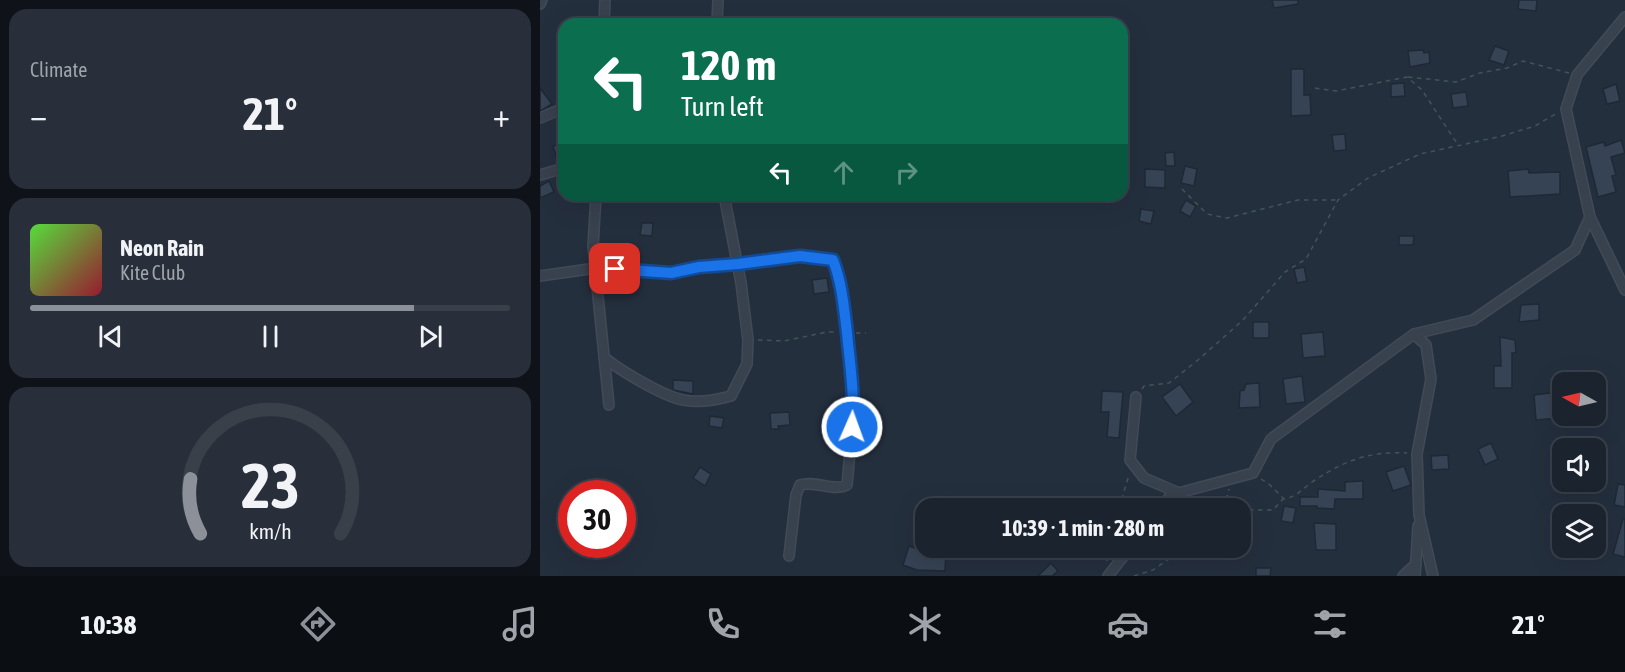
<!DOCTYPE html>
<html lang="en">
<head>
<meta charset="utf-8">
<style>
	body { margin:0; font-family:"Asap Condensed",sans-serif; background:#282f3a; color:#f1f3f6; height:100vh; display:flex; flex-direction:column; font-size:22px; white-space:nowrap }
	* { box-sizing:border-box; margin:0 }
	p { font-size:20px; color:#a0a4aa }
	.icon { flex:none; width:33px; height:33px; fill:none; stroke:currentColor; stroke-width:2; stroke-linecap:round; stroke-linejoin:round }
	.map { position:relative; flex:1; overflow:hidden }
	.details { display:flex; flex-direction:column; gap:9px; padding:9px; background:#0f1319; width:540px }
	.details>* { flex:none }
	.guide { position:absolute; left:18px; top:18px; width:570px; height:183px; border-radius:18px; box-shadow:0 6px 24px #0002,0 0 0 2px #39404a; background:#0b6e4f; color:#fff; overflow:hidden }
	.needle { width:39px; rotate:278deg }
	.buttons { position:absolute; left:1012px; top:372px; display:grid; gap:12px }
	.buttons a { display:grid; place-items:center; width:54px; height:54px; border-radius:12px; background:#1b232e; box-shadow:0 6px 24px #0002,0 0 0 2px #39404a; font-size:30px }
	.speed { position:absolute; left:18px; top:480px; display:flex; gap:12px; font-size:30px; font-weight:700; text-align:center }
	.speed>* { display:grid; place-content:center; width:78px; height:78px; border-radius:50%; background:#1b232e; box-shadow:0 6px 24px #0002,0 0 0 2px #39404a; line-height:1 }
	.speed .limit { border:9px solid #d22; background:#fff; color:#111 }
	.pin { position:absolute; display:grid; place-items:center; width:51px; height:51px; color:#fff; margin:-26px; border-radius:12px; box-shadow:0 3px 9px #0006 }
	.me { position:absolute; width:66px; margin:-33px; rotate:2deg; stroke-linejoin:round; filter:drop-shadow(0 0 4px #0008) }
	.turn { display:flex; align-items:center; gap:21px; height:126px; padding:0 24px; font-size:27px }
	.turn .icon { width:78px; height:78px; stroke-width:2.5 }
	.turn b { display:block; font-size:42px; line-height:51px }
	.lanes { display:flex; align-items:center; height:57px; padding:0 24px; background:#0003; justify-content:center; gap:30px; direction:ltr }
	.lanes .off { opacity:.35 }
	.big { font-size:45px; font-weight:700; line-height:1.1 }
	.details .tile { flex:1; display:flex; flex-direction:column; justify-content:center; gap:9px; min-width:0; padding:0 21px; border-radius:18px; background:#282f3a }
	.details .dial { align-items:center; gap:0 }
	.dial svg { height:156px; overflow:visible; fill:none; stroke:#39404a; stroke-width:7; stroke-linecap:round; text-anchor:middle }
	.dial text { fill:#f1f3f6; stroke:none }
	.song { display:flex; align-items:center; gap:18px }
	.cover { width:72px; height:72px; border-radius:9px; background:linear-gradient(135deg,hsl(110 70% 55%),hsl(350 70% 35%)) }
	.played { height:6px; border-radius:3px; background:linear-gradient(90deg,#8c9099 80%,#39404a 80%) }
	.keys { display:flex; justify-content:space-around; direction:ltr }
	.heat { display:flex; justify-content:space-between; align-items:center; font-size:33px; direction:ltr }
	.trip { position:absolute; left:375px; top:498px; width:336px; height:60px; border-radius:18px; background:#1b232e; box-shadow:0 6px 24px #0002,0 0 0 2px #39404a; font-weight:700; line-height:60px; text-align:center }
	.dock { display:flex; height:96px; justify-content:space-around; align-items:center; background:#0b0e12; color:#a0a4aa }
	.dock .icon { width:42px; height:42px }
	.dock .selected { color:#8c9099 }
	.dock b { font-size:27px; color:#f1f3f6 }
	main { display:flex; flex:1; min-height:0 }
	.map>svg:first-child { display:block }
	.building { fill:#364354; stroke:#1f2835; stroke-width:1.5 }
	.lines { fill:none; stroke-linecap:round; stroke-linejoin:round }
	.minor-casing { stroke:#414a57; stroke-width:12 }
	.path { stroke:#3f5557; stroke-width:1.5; stroke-dasharray:4.5 4.5; stroke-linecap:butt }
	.minor { stroke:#38414e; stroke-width:9 }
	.route-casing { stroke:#114b97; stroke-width:15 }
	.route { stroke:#1a73e8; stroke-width:10 }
</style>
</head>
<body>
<main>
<section class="details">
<div class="tile"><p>Climate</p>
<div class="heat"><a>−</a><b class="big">21°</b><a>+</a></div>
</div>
<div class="tile">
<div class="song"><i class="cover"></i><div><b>Neon Rain</b><p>Kite Club</p></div></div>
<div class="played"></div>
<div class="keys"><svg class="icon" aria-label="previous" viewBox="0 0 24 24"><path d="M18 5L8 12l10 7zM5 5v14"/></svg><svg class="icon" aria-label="pause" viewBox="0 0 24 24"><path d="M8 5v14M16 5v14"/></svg><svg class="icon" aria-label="next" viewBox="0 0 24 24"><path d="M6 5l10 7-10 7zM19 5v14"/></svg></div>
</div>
<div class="tile dial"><svg viewBox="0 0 100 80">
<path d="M14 69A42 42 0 1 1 86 69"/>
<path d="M14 69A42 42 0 0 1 9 41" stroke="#8c9099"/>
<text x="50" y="56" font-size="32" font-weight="700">23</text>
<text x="50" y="72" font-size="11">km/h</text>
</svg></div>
</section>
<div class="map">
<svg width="1085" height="576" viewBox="0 0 1085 576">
	<rect width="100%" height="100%" fill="#242f3e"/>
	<g class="building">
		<path d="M 732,0 L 758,0 L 758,4 L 734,8 Z"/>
		<path d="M 979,0 L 997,0 L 996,11 L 978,9 Z"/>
		<path d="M 955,46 L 969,51 L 964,65 L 949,60 Z"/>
		<path d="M 883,50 L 884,53 L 889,52 L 890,63 L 870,67 L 868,51 Z"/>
		<path d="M 751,69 L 764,69 L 764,95 L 770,95 L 771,115 L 751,116 Z"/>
		<path d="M 864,83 L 865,96 L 851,97 L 851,84 Z"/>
		<path d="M 1076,84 L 1080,101 L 1067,104 L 1063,89 Z"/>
		<path d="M 0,88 L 12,104 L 0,111 Z"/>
		<path d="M 926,92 L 928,106 L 913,108 L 911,94 Z"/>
		<path d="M 805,134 L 806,150 L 794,151 L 792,135 Z"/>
		<path d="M 1081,140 L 1085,153 L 1071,157 L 1076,175 L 1072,176 L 1076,192 L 1058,197 L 1046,147 L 1064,142 L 1065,146 Z"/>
		<path d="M 24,143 L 24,161 L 18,163 L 13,146 Z"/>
		<path d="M 634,152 L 635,166 L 626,166 L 625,153 Z"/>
		<path d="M 645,166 L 657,169 L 654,186 L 641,183 Z"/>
		<path d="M 605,169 L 625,170 L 625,188 L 605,187 Z"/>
		<path d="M 988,169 L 989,173 L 1020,172 L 1020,194 L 970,197 L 968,171 Z"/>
		<path d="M 9,181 L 14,192 L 0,198 L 0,186 Z"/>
		<path d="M 646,200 L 656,206 L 650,217 L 640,211 Z"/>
		<path d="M 601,209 L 614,211 L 611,224 L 599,221 Z"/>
		<path d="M 102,223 L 113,223 L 112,236 L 100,235 Z"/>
		<path d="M 859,236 L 874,236 L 873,245 L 859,245 Z"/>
		<path d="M 764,267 L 767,281 L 757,283 L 754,269 Z"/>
		<path d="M 287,278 L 289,292 L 274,294 L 272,280 Z"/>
		<path d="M 999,304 L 999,320 L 979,322 L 981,305 Z"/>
		<rect x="713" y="322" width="16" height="16"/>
		<path d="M 783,332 L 785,356 L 763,358 L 761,334 Z"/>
		<path d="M 960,337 L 975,340 L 976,353 L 972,353 L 972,388 L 954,388 L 954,366 L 961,366 Z"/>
		<path d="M 762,376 L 765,402 L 746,404 L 743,379 Z"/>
		<path d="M 133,380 L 153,381 L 153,394 L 133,390 Z"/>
		<path d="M 719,383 L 720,407 L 699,408 L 700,391 L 704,390 L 706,384 Z"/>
		<path d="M 640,384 L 653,402 L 636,416 L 622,397 Z"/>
		<path d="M 562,391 L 583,392 L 579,438 L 567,437 L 569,412 L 561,412 Z"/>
		<path d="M 1018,392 L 1020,418 L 996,420 L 994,395 Z"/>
		<path d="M 249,412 L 250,425 L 238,426 L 239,429 L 231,429 L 230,413 Z"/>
		<path d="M 170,416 L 184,418 L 182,428 L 169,426 Z"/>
		<path d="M 951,443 L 958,459 L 945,465 L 938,449 Z"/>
		<path d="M 908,455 L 909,469 L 892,470 L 891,456 Z"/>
		<path d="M 864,466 L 871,485 L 853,491 L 846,472 Z"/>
		<path d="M 160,467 L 171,474 L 165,486 L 153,478 Z"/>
		<path d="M 823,481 L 823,499 L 795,499 L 794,509 L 777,508 L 777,506 L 760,506 L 760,497 L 778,497 L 778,489 L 805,491 L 805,482 Z"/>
		<path d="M 1078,484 L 1085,485 L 1085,507 L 1074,505 Z"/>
		<path d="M 744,506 L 756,508 L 753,523 L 741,521 Z"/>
		<path d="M 1083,519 L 1085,519 L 1085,557 L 1073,554 Z"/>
		<path d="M 774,523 L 796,524 L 796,550 L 776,550 Z"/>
		<path d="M 369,546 L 391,554 L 392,552 L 406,552 L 405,571 L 377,570 L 363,565 Z"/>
		<path d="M 511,563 L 518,571 L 512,576 L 498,576 Z"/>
		<path d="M 716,568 L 731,568 L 730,576 L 716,576 Z"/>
	</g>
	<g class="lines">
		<defs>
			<g id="minor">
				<path d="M 0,4 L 2,0"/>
				<path d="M 1085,17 L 1037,75 L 1026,109 L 1050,217 L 1085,290"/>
				<path d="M 64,24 L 65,0"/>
				<path d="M 177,24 L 178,0"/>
				<path d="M 0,118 L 24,108"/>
				<path d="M 0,175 L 24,168"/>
				<path d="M 56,195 L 53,247 L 69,405"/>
				<path d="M 0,276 L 56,268 L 131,273 L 159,267 L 198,264 L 260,256 L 293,259 L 299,275 L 305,317 L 314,408 L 307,485 C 293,492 275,480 260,485 L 256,495 L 249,556"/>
				<path d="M 874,334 L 886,345 L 891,379 L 877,454 L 879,515 L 893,576"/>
				<path d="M 64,357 C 75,367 88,374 100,381 C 135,401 151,407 191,396 L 207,364 L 208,340 L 201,283 L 184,195"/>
				<path d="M 596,397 L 590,460 L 604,478 L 639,493"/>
				<path d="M 621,508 L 631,495 L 713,473 L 731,439 L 874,334 L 933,320 L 1035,250 L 1050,217"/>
				<path d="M 568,576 L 590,548"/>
				<path d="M 863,576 L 876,564"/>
				<path d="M 875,576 L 878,526"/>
			</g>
		</defs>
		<use href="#minor" class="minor-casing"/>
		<g class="path">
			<path d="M 868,77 L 916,82 L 940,73 L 967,68 L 983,61 L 1029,73"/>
			<path d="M 775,88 L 796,91 L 867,77 L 882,90 L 918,145"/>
			<path d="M 642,189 L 667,214 L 687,218 L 758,200 L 798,200"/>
			<path d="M 316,333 L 326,333"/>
			<path d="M 218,340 L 244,341 L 287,332 L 296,332"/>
			<path d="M 602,389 L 604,386 L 629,383 L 658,360 L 702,321 L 745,272 L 766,259 L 798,200 L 828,178 L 880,154 L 962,136 L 995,126 L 1017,113"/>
			<path d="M 721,479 L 730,485 L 744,499 C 757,497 764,487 775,480 C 806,460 830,451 867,453"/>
			<path d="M 579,508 L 589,475"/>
			<path d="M 684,508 L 689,489"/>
			<path d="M 700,510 L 733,510 L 743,499"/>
			<path d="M 567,561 L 569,548"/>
			<path d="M 594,576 L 613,570 L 645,548"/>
		</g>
		<use href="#minor" class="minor"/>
	</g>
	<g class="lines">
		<defs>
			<path id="route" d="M 75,269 L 131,273 L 159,267 L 198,264 L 260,256 L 293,260 C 302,283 304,308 307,333 C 310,365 315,395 312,427"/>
		</defs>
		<use href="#route" class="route-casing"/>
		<use href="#route" class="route"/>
	</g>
</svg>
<div class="buttons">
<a><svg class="needle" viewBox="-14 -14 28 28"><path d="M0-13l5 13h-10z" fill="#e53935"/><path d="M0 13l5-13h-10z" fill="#a0a4aa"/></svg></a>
<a><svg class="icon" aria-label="sound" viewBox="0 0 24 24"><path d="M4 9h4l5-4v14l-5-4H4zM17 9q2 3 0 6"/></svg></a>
<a><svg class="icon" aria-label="layers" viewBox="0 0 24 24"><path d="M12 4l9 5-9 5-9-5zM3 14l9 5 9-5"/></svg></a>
</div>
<div class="speed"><div class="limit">30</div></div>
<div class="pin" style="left:75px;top:269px;background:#d93025"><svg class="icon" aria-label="arrive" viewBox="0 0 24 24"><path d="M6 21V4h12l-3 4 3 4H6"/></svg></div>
<svg class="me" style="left:312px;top:427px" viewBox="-20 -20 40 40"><circle r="17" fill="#1a73e8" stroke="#fff" stroke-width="3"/><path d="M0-11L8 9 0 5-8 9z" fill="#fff"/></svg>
<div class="trip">10:39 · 1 min · 280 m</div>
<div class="guide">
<div class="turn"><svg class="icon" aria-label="left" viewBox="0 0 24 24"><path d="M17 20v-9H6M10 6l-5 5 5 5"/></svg><div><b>120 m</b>Turn left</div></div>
<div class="lanes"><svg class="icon" aria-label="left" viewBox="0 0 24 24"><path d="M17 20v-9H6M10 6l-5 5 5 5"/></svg><svg class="icon off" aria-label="ahead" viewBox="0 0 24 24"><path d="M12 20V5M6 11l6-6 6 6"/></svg><svg class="icon off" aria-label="right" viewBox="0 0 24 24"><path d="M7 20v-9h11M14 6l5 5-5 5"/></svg></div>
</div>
</div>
</main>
<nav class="dock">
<b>10:38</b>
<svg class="icon selected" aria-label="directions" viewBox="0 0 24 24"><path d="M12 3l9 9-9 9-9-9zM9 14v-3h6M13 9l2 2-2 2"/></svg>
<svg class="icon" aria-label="music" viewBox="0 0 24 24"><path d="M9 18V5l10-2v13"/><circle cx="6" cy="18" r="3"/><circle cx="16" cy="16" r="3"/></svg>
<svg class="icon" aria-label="phone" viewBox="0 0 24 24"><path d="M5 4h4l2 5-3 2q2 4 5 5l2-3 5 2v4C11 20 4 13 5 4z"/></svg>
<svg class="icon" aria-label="climate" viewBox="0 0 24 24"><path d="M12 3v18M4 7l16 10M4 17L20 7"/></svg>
<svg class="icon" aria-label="car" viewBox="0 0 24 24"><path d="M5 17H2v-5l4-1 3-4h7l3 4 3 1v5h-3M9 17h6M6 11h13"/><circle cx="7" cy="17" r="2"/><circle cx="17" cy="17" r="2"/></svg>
<svg class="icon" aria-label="filters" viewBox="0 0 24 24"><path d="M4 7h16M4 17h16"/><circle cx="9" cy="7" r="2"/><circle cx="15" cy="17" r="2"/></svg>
<b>21°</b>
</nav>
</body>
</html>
